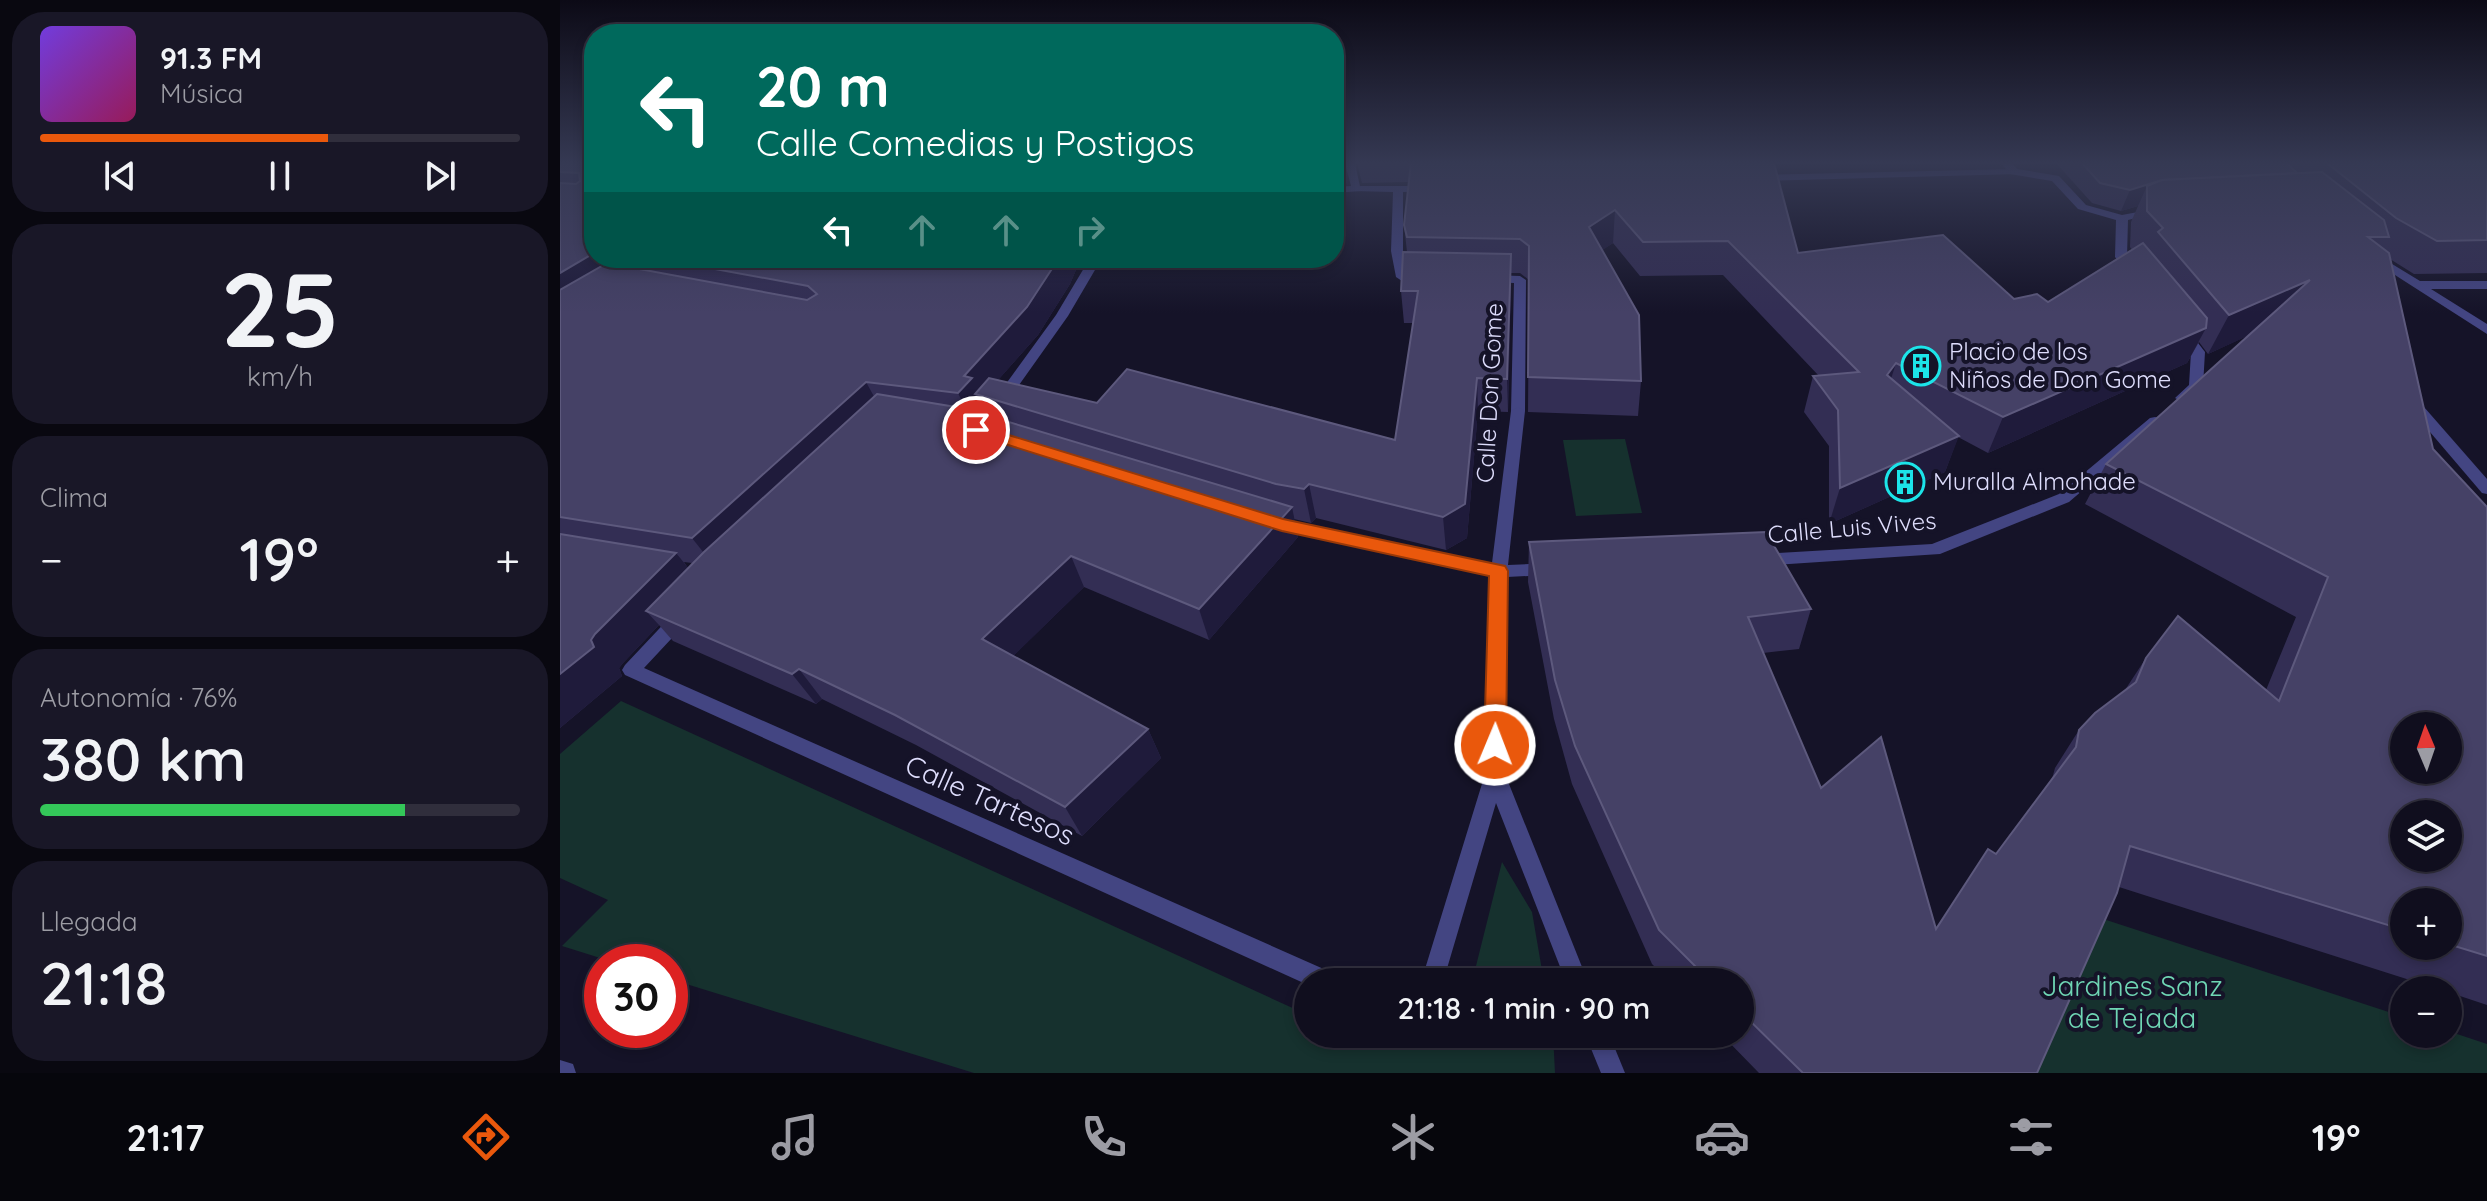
<!DOCTYPE html>
<html lang="es">
<head>
<meta charset="utf-8">
<style>
	body { margin:0; font-family:Quicksand,sans-serif; background:#191727; color:#f1f3f6; height:100vh; display:flex; flex-direction:column; font-size:30px; white-space:nowrap }
	* { box-sizing:border-box; margin:0 }
	p { font-size:26px; color:#9c9ca4 }
	.icon { flex:none; width:44px; height:44px; fill:none; stroke:currentColor; stroke-width:2; stroke-linecap:round; stroke-linejoin:round }
	.map { position:relative; flex:1; overflow:hidden }
	.details { display:flex; flex-direction:column; gap:12px; padding:12px; background:#090810; width:560px }
	.details>* { flex:none }
	.hud { position:absolute; left:24px; top:24px; width:760px; height:244px; border-radius:32px; box-shadow:0 4px 12px #0003,0 0 0 2px #302e3c; background:#00695c; color:#fff; overflow:hidden }
	.needle { width:52px; rotate:358deg }
	.tools { position:absolute; left:1830px; top:712px; display:grid; gap:16px }
	.tools a { display:grid; place-items:center; width:72px; height:72px; border-radius:50%; background:#100e1e; box-shadow:0 4px 12px #0003,0 0 0 2px #302e3c; font-size:40px }
	.speed { position:absolute; left:24px; top:944px; display:flex; gap:16px; font-size:40px; font-weight:700; text-align:center }
	.speed>* { display:grid; place-content:center; width:104px; height:104px; border-radius:50%; background:#100e1e; box-shadow:0 4px 12px #0003,0 0 0 2px #302e3c; line-height:1 }
	.speed .limit { border:12px solid #d22; background:#fff; color:#111 }
	.pin { position:absolute; display:grid; place-items:center; width:68px; height:68px; color:#fff; margin:-34px; border:4px solid #fff; border-radius:50%; box-shadow:0 2px 8px #0007 }
	.me { position:absolute; width:88px; margin:-44px; rotate:1deg; stroke-linejoin:round; filter:drop-shadow(0 0 6px #0008) }
	.turn { display:flex; align-items:center; gap:28px; height:168px; padding:0 40px; font-size:36px }
	.turn .icon { width:104px; height:104px; stroke-width:2.5 }
	.turn b { display:block; font-size:56px; line-height:68px }
	.lanes { display:flex; align-items:center; height:76px; padding:0 40px; background:#0003; justify-content:center; gap:40px; direction:ltr }
	.lanes .off { opacity:.35 }
	.big { font-size:60px; font-weight:600; line-height:1.1 }
	.details .card { flex:1; display:flex; flex-direction:column; justify-content:center; gap:12px; min-width:0; padding:0 28px; border-radius:32px; background:#191727 }
	.details .dial { align-items:center; gap:0 }
	.dial b { font-size:104px; line-height:1 }
	.song { display:flex; align-items:center; gap:24px }
	.cover { width:96px; height:96px; border-radius:12px; background:linear-gradient(135deg,hsl(260 70% 55%),hsl(330 70% 35%)) }
	.played { height:8px; border-radius:4px; background:linear-gradient(90deg,#ea580c 60%,#302e3c 60%) }
	.keys { display:flex; justify-content:space-around; direction:ltr }
	.heat { display:flex; justify-content:space-between; align-items:center; font-size:44px; direction:ltr }
	.charge { height:12px; border-radius:6px; background:linear-gradient(90deg,#34c759 76%,#302e3c 0) }
	.trip { position:absolute; left:734px; top:968px; width:460px; height:80px; border-radius:40px; background:#100e1e; box-shadow:0 4px 12px #0003,0 0 0 2px #302e3c; font-weight:600; line-height:80px; text-align:center }
	.menu { display:flex; height:128px; justify-content:space-around; align-items:center; background:#06060c; color:#9c9ca4 }
	.menu .icon { width:56px; height:56px }
	.menu .current { color:#ea580c }
	.menu b { font-size:36px; color:#f1f3f6 }
	main { display:flex; flex:1; min-height:0 }
	.map>svg:first-child { display:block }
	.green { fill:#16312e }
	.lines { fill:none; stroke-linecap:round; stroke-linejoin:round }
	.pedestrian { fill:#434582; fill-rule:evenodd }
	.minor { fill:#434582; fill-rule:evenodd }
	.tertiary { fill:#434582; fill-rule:evenodd }
	.wall { fill:#332e54; fill-rule:evenodd }
	.shaded-wall { fill:#1f1b3b }
	.building { fill:#454166; stroke:#5d597d; stroke-width:2; fill-rule:evenodd }
	.route { fill:#ea580c; stroke:#983908; stroke-width:2 }
	.labels { text-anchor:middle; stroke-width:8; stroke-linejoin:round; paint-order:stroke }
	.poi-label { font-size:24px; fill:#deddfc; stroke:#151328; text-anchor:start }
	.street-label { font-size:24px; fill:#deddfc; stroke:#151328 }
	.near-street-label { font-size:28px; fill:#deddfc; stroke:#151328 }
	.near-park-label { font-size:28px; fill:#6fd6b4; stroke:#151328 }
</style>
</head>
<body>
<main>
<section class="details">
<div class="card">
<div class="song"><i class="cover"></i><div><b>91.3 FM</b><p>Música</p></div></div>
<div class="played"></div>
<div class="keys"><svg class="icon" aria-label="previous" viewBox="0 0 24 24"><path d="M18 5L8 12l10 7zM5 5v14"/></svg><svg class="icon" aria-label="pause" viewBox="0 0 24 24"><path d="M8 5v14M16 5v14"/></svg><svg class="icon" aria-label="next" viewBox="0 0 24 24"><path d="M6 5l10 7-10 7zM19 5v14"/></svg></div>
</div>
<div class="card dial"><b>25</b><p>km/h</p></div>
<div class="card"><p>Clima</p>
<div class="heat"><a>−</a><b class="big">19°</b><a>+</a></div>
</div>
<div class="card"><p>Autonomía · 76%</p><b class="big">380 km</b><div class="charge"></div></div>
<div class="card"><p>Llegada</p><b class="big">21:18</b></div>
</section>
<div class="map">
<svg width="1927" height="1073" viewBox="0 0 1927 1073">
	<rect width="100%" height="100%" fill="#151328"/>
	<g class="green">
		<path d="M 1065,439 L 1082,513 L 1016,516 L 1003,440 Z"/>
		<path d="M 61,701 L 748,1015 L 748,1034 L 790,1034 L 823,1049 L 871,1034 L 993,1034 L 995,1073 L 414,1073 L 110,979 L 110,962 L 53,962 L 2,946 L 48,900 L 0,878 L 0,754 Z"/>
		<path d="M 942,862 L 972,912 L 984,982 L 912,982 Z"/>
		<path d="M 1531,915 L 1844,1017 L 1844,1034 L 1888,1034 L 1888,1031 L 1927,1044 L 1927,1073 L 1462,1073 Z"/>
	</g>
	<g class="lines">
		<g class="pedestrian">
			<path d="M 1454,169 L 1458,170 L 1458,174 L 1198,181 L 1193,178 L 1198,175 Z"/>
			<path d="M 797,186 L 871,186 L 871,190 L 867,191 L 843,192 L 843,251 L 847,273 L 868,274 L 868,280 L 842,281 L 836,277 L 831,251 L 833,192 L 793,191 L 793,187 Z"/>
			<path d="M 530,258 L 542,258 L 508,316 L 447,402 L 437,402 L 435,399 L 496,315 Z"/>
			<path d="M 931,275 L 960,276 L 966,280 L 965,411 L 958,415 L 951,411 L 954,283 L 927,282 L 925,279 Z"/>
		</g>
		<g class="minor">
			<path d="M 785,163 L 795,163 L 801,191 L 774,193 L 774,187 L 791,186 Z"/>
			<path d="M 1441,163 L 1452,163 L 1457,169 L 1499,176 L 1526,205 L 1562,215 L 1599,208 L 1599,212 L 1568,220 L 1567,257 L 1579,272 L 1577,275 L 1569,275 L 1555,257 L 1556,220 L 1518,209 L 1492,181 L 1450,174 Z"/>
			<path d="M 1814,253 L 1860,281 L 1927,281 L 1927,289 L 1871,289 L 1927,324 L 1927,334 L 1810,259 L 1810,255 Z"/>
			<path d="M 1623,329 L 1628,330 L 1645,352 L 1643,386 L 1627,401 L 1622,402 L 1615,398 L 1629,385 L 1631,352 L 1617,333 Z"/>
			<path d="M 958,407 L 965,411 L 948,565 L 990,563 L 996,565 L 998,569 L 996,573 L 990,575 L 947,577 L 945,774 L 1028,982 L 1006,982 L 936,803 L 883,982 L 861,982 L 925,774 L 931,575 L 718,530 L 710,524 L 718,518 L 932,563 L 951,411 Z"/>
			<path d="M 1595,417 L 1600,418 L 1602,421 L 1600,424 L 1509,502 L 1380,554 L 1201,566 L 1193,560 L 1201,554 L 1372,544 L 1499,494 L 1590,418 Z"/>
			<path d="M 120,611 L 126,613 L 129,618 L 126,623 L 84,668 L 775,974 L 778,982 L 748,982 L 748,985 L 65,675 L 62,670 L 65,665 L 114,613 Z"/>
			<path d="M 1025,1034 L 1049,1034 L 1065,1073 L 1041,1073 Z"/>
		</g>
		<g class="tertiary">
			<path d="M 1852,398 L 1857,399 L 1927,479 L 1927,494 L 1922,493 L 1847,405 L 1845,402 Z"/>
			<path d="M 0,1060 L 13,1064 L 16,1073 L 0,1073 Z"/>
		</g>
	</g>
	<path class="wall" d="M 0,163 L 34,163 L 34,258 L 521,258 L 510,284 L 478,335 L 438,380 L 537,403 L 835,440 L 853,323 L 844,323 L 841,291 L 847,252 L 844,225 L 849,182 L 802,183 L 797,163 L 1214,163 L 1238,253 L 1454,299 L 1488,302 L 1572,250 L 1570,247 L 1571,222 L 1578,206 L 1561,211 L 1532,203 L 1496,163 L 1927,163 L 1927,273 L 1854,274 L 1830,259 L 1873,449 L 1927,507 L 1927,1005 L 1888,992 L 1888,990 L 1881,990 L 1559,887 L 1477,1073 L 1199,1073 L 1161,1034 L 1180,1034 L 1180,982 L 1110,982 L 1092,964 L 1012,784 L 994,719 L 968,582 L 969,542 L 1251,609 L 1239,649 L 1203,653 L 1261,788 L 1376,929 L 1436,854 L 1492,779 L 1495,768 L 1519,730 L 1565,690 L 1586,658 L 1706,690 L 1736,617 L 1525,504 L 1546,464 L 1689,335 L 1648,354 L 1639,342 L 1627,363 L 1428,453 L 1398,437 L 1385,472 L 1269,524 L 1269,446 L 1244,412 L 1253,376 L 1259,376 L 1163,275 L 1080,276 L 1053,243 L 1042,250 L 1081,381 L 1078,416 L 968,412 L 969,280 L 960,273 L 951,273 L 948,412 L 918,411 L 907,538 L 886,550 L 756,518 L 751,523 L 734,519 L 738,537 L 649,640 L 524,587 L 453,656 L 588,729 L 601,758 L 522,836 L 356,745 L 262,699 L 256,704 L 113,641 L 99,625 L 63,663 L 59,668 L 62,676 L 0,728 ZM 124,562 L 132,563 L 128,568 ZM 1844,902 L 1888,902 L 1888,946 L 1844,946 Z"/>
	<g class="shaded-wall">
		<path d="M 774,163 L 785,163 L 787,183 L 774,184 Z"/>
		<path d="M 1593,183 L 1587,186 L 1578,206 L 1561,211 L 1570,190 Z"/>
		<path d="M 1055,210 L 1053,243 L 1027,261 L 1029,227 Z"/>
		<path d="M 34,253 L 34,258 L 67,258 L 74,268 L 0,313 L 0,273 Z"/>
		<path d="M 951,254 L 951,286 L 948,412 L 947,379 Z"/>
		<path d="M 499,258 L 521,258 L 510,284 L 478,335 L 424,396 L 415,394 L 422,409 L 412,422 L 398,393 L 404,376 Z"/>
		<path d="M 1750,280 L 1727,318 L 1648,354 L 1669,315 Z"/>
		<path d="M 1646,328 L 1627,363 L 1428,453 L 1443,417 Z"/>
		<path d="M 1336,363 L 1325,398 L 1327,375 Z"/>
		<path d="M 917,378 L 918,411 L 907,538 L 886,550 L 883,517 Z"/>
		<path d="M 306,382 L 322,411 L 155,567 L 132,538 Z"/>
		<path d="M 1399,436 L 1385,472 L 1269,524 L 1280,488 Z"/>
		<path d="M 749,484 L 756,518 L 751,523 L 744,489 Z"/>
		<path d="M 732,507 L 738,537 L 649,640 L 639,609 Z"/>
		<path d="M 116,553 L 140,582 L 86,611 L 99,625 L 63,663 L 59,668 L 62,676 L 0,728 L 0,674 L 35,634 Z"/>
		<path d="M 511,556 L 524,587 L 439,670 L 422,639 Z"/>
		<path d="M 239,669 L 262,699 L 256,704 L 232,674 Z"/>
		<path d="M 588,729 L 601,758 L 522,836 L 505,807 Z"/>
	</g>
	<g class="building">
		<path d="M 0,163 L 34,163 L 34,253 L 0,273 L 0,183 L 16,184 L 20,181 L 19,173 L 0,172 Z"/>
		<path d="M 851,163 L 1214,163 L 1238,253 L 1383,235 L 1454,299 L 1477,294 L 1488,302 L 1583,243 L 1647,318 L 1646,328 L 1443,417 L 1336,363 L 1327,375 L 1399,436 L 1280,488 L 1278,410 L 1253,376 L 1299,372 L 1168,241 L 1083,242 L 1055,210 L 1029,227 L 1079,315 L 1081,381 L 968,377 L 969,246 L 960,239 L 847,237 L 844,225 Z"/>
		<path d="M 1522,163 L 1726,163 L 1737,173 L 1602,180 L 1570,190 L 1540,183 Z"/>
		<path d="M 1767,163 L 1927,163 L 1927,240 L 1877,241 L 1836,218 Z"/>
		<path d="M 1762,172 L 1824,220 L 1829,237 L 1808,237 L 1829,253 L 1873,449 L 1927,507 L 1927,956 L 1888,944 L 1888,902 L 1844,902 L 1844,930 L 1570,846 L 1557,893 L 1477,1073 L 1243,1073 L 1180,1011 L 1180,982 L 1151,982 L 1099,930 L 1015,746 L 995,680 L 969,542 L 1206,532 L 1251,609 L 1188,617 L 1261,788 L 1321,737 L 1376,929 L 1428,849 L 1436,854 L 1516,747 L 1519,730 L 1535,713 L 1576,682 L 1586,658 L 1618,616 L 1719,701 L 1768,577 L 1546,464 L 1750,280 L 1669,315 L 1598,232 L 1603,228 L 1587,211 L 1587,186 L 1602,180 ZM 1844,726 L 1888,726 L 1888,770 L 1844,770 ZM 1844,814 L 1888,814 L 1888,858 L 1844,858 Z"/>
		<path d="M 843,252 L 951,254 L 947,379 L 917,378 L 905,504 L 883,517 L 749,484 L 744,489 L 716,484 L 415,394 L 429,378 L 537,403 L 567,369 L 835,440 L 858,291 L 841,291 Z"/>
		<path d="M 95,258 L 499,258 L 467,307 L 404,376 L 412,378 L 398,393 L 306,382 L 132,538 L 0,517 L 0,290 L 47,263 L 247,300 L 257,294 L 248,286 Z"/>
		<path d="M 317,394 L 402,408 L 732,507 L 639,609 L 511,556 L 422,639 L 588,729 L 505,807 L 335,715 L 239,669 L 232,674 L 86,611 L 144,552 Z"/>
		<path d="M 0,534 L 116,553 L 35,634 L 31,640 L 34,647 L 0,674 Z"/>
	</g>
	<linearGradient id="sky" x2="0" y2="1"><stop stop-color="#0c0a16"/><stop offset="0.52" stop-color="#353953"/><stop offset="1" stop-color="#353953" stop-opacity="0"/></linearGradient>
	<rect width="1927" height="313" fill="url(#sky)"/>
	<path class="route" d="M 416,425 L 723,519 L 945,566 L 948,571 L 946,745 L 943,752 L 935,754 L 927,752 L 924,745 L 929,576 L 722,531 L 410,433 L 410,426 Z"/>
	<defs>
		<symbol id="building-ring" viewBox="-11 -11 22 22"><circle r="9.5" fill="#151328" stroke="#1ce4e9" stroke-width="1.5"/><path d="M-4-6H4V6H1V3H-1V6H-4ZM-2.5-4.3h1.7v1.8h-1.7ZM.8-4.3h1.7v1.8H.8ZM-2.5-1h1.7V.8h-1.7ZM.8-1h1.7V.8H.8Z" fill="#1ce4e9"/></symbol>
	</defs>
	<g fill-rule="evenodd">
		<use href="#building-ring" x="1339" y="344" width="44" height="44"/>
		<use href="#building-ring" x="1323" y="460" width="44" height="44"/>
	</g>
	<g class="labels">
		<g class="poi-label">
			<text x="1389" y="360">Placio de los<tspan x="1389" dy="28">Niños de Don Gome</tspan></text>
			<text x="1373" y="490">Muralla Almohade</text>
		</g>
		<g class="street-label">
			<text transform="translate(930 393) rotate(-87)" y="8">Calle Don Gome</text>
			<text transform="translate(1292 528) rotate(-5)" y="8">Calle Luis Vives</text>
		</g>
		<g class="near-street-label">
			<text transform="translate(430 800) rotate(24)" y="10">Calle Tartesos</text>
		</g>
		<g class="near-park-label">
			<text x="1572" y="996">Jardines Sanz<tspan x="1572" dy="32">de Tejada</tspan></text>
		</g>
	</g>
</svg>
<div class="tools">
<a><svg class="needle" viewBox="-14 -14 28 28"><path d="M0-13l5 13h-10z" fill="#e53935"/><path d="M0 13l5-13h-10z" fill="#9c9ca4"/></svg></a>
<a><svg class="icon" aria-label="layers" viewBox="0 0 24 24"><path d="M12 4l9 5-9 5-9-5zM3 14l9 5 9-5"/></svg></a>
<a>+</a>
<a>−</a>
</div>
<div class="speed"><div class="limit">30</div></div>
<div class="pin" style="left:416px;top:430px;background:#d93025"><svg class="icon" aria-label="arrive" viewBox="0 0 24 24"><path d="M6 21V4h12l-3 4 3 4H6"/></svg></div>
<svg class="me" style="left:935px;top:745px" viewBox="-20 -20 40 40"><circle r="17" fill="#ea580c" stroke="#fff" stroke-width="3"/><path d="M0-11L8 9 0 5-8 9z" fill="#fff"/></svg>
<div class="trip">21:18 · 1 min · 90 m</div>
<div class="hud">
<div class="turn"><svg class="icon" aria-label="left" viewBox="0 0 24 24"><path d="M17 20v-9H6M10 6l-5 5 5 5"/></svg><div><b>20 m</b>Calle Comedias y Postigos</div></div>
<div class="lanes"><svg class="icon" aria-label="left" viewBox="0 0 24 24"><path d="M17 20v-9H6M10 6l-5 5 5 5"/></svg><svg class="icon off" aria-label="ahead" viewBox="0 0 24 24"><path d="M12 20V5M6 11l6-6 6 6"/></svg><svg class="icon off" aria-label="ahead" viewBox="0 0 24 24"><path d="M12 20V5M6 11l6-6 6 6"/></svg><svg class="icon off" aria-label="right" viewBox="0 0 24 24"><path d="M7 20v-9h11M14 6l5 5-5 5"/></svg></div>
</div>
</div>
</main>
<nav class="menu">
<b>21:17</b>
<svg class="icon current" aria-label="directions" viewBox="0 0 24 24"><path d="M12 3l9 9-9 9-9-9zM9 14v-3h6M13 9l2 2-2 2"/></svg>
<svg class="icon" aria-label="music" viewBox="0 0 24 24"><path d="M9 18V5l10-2v13"/><circle cx="6" cy="18" r="3"/><circle cx="16" cy="16" r="3"/></svg>
<svg class="icon" aria-label="phone" viewBox="0 0 24 24"><path d="M5 4h4l2 5-3 2q2 4 5 5l2-3 5 2v4C11 20 4 13 5 4z"/></svg>
<svg class="icon" aria-label="climate" viewBox="0 0 24 24"><path d="M12 3v18M4 7l16 10M4 17L20 7"/></svg>
<svg class="icon" aria-label="car" viewBox="0 0 24 24"><path d="M5 17H2v-5l4-1 3-4h7l3 4 3 1v5h-3M9 17h6M6 11h13"/><circle cx="7" cy="17" r="2"/><circle cx="17" cy="17" r="2"/></svg>
<svg class="icon" aria-label="filters" viewBox="0 0 24 24"><path d="M4 7h16M4 17h16"/><circle cx="9" cy="7" r="2"/><circle cx="15" cy="17" r="2"/></svg>
<b>19°</b>
</nav>
</body>
</html>
